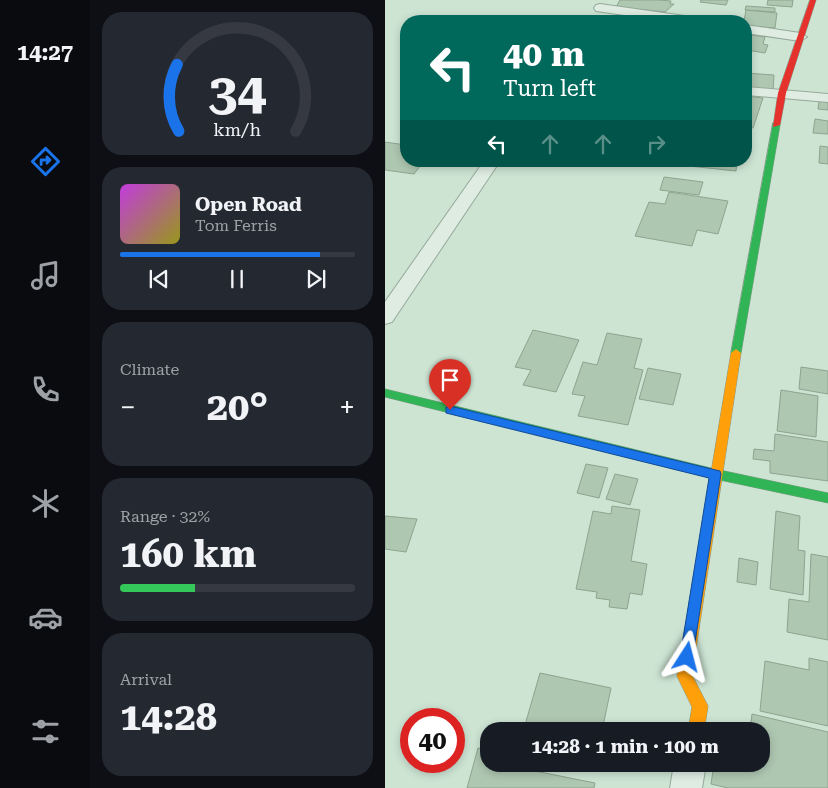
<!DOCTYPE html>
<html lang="en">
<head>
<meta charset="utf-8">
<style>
	body { margin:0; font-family:"Roboto Serif",serif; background:#242831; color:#f1f3f6; height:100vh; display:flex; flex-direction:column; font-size:19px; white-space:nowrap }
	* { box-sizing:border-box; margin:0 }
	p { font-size:16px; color:#9ea1a6 }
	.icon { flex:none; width:28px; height:28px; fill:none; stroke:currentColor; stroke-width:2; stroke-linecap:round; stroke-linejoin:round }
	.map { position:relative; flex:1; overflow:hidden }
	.sheet { display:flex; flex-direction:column; gap:12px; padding:12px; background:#0d0f14; width:295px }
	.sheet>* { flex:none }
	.banner { position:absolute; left:15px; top:15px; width:352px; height:152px; border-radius:20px; box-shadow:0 2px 8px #0003; background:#00695c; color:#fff; overflow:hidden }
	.speed { position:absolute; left:15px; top:708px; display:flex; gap:10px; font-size:25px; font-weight:700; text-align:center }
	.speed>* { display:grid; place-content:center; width:65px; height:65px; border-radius:50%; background:#171b24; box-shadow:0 2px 8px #0003; line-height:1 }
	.speed .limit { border:8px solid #d22; background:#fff; color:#111 }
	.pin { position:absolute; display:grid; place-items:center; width:42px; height:42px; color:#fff; margin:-51px -21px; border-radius:50% 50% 50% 0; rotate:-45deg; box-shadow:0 0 5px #0007 }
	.pin .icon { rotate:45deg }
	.me { position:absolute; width:55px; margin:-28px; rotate:9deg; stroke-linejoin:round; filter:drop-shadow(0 0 4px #0008) }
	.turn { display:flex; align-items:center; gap:18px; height:105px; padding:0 20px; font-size:22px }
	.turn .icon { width:65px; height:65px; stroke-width:2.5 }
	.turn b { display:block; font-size:35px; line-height:42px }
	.lanes { display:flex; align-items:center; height:48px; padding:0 20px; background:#0003; justify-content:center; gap:25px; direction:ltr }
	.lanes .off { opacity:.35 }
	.big { font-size:38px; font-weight:700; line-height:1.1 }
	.sheet .card { flex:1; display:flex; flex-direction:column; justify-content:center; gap:8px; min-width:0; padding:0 18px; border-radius:20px; background:#242831 }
	.sheet .dial { align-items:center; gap:0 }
	.dial svg { height:130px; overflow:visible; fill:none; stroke:#363941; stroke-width:7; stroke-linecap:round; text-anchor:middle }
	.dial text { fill:#f1f3f6; stroke:none }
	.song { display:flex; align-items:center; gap:15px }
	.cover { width:60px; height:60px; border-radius:8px; background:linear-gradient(135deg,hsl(290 70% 55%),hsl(60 70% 35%)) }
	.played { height:5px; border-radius:2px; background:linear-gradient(90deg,#1a73e8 85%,#363941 85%) }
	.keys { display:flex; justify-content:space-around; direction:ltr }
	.heat { display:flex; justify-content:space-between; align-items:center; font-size:28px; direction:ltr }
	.charge { height:8px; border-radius:4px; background:linear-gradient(90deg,#34c759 32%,#363941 0) }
	.trip { position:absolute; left:95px; top:722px; width:290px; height:50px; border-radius:20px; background:#171b24; box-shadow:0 2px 8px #0003; font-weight:700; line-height:50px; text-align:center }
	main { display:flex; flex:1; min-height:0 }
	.dock { display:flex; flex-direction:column; width:90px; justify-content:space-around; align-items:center; background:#090b0e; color:#9ea1a6 }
	.dock .icon { width:35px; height:35px }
	.dock .active { color:#1a73e8 }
	.dock b { font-size:22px; color:#f1f3f6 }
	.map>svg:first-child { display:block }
	.building { fill:#aec7b1; stroke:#8da48f }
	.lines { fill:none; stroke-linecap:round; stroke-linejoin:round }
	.street-casing { stroke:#96a99a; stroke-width:2 }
	.fast-casing { stroke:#869989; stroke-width:1 }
	.slow-casing { stroke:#869989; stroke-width:1 }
	.jam-casing { stroke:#869989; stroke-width:1 }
	.street { fill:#dfece2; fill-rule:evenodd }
	.fast { fill:#30b455; fill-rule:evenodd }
	.slow { fill:#ff9f0a; fill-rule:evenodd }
	.jam { fill:#e5322d; fill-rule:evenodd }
	.route { fill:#1a73e8; stroke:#114b97 }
</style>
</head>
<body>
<main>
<nav class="dock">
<b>14:27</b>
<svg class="icon active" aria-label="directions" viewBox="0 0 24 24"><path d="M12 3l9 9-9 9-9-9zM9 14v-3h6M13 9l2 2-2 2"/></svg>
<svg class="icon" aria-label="music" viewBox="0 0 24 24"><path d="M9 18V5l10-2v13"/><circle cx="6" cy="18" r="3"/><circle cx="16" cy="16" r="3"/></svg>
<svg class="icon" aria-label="phone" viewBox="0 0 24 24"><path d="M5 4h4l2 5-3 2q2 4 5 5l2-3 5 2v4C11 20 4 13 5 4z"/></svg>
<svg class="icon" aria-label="climate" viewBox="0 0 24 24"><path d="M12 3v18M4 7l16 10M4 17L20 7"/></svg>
<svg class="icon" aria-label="car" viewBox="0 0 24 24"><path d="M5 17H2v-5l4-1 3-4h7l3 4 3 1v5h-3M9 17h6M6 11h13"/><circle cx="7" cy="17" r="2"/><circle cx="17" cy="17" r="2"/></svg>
<svg class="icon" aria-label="filters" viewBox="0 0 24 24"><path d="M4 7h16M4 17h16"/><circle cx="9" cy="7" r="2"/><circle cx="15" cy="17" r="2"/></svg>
</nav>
<section class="sheet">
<div class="card dial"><svg viewBox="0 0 100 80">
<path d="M14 69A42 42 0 1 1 86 69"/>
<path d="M14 69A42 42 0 0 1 13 28" stroke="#1a73e8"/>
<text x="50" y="56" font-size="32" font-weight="700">34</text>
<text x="50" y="72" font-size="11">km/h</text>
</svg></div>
<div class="card">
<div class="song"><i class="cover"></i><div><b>Open Road</b><p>Tom Ferris</p></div></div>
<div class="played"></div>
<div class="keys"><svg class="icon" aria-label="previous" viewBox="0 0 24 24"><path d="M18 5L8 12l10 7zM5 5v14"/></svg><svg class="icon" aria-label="pause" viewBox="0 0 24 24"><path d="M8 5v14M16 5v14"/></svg><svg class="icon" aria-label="next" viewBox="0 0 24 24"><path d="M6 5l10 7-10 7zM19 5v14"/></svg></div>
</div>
<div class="card"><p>Climate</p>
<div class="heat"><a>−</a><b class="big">20°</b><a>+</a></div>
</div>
<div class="card"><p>Range · 32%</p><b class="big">160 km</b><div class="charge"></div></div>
<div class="card"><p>Arrival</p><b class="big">14:28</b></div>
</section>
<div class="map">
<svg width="443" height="788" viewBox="0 0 443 788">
	<rect width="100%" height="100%" fill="#cde4d3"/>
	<g class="building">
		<path d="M 235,0 L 274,0 L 286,1 L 285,4 L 289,4 L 280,12 L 231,7 Z"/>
		<path d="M 316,0 L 343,0 L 341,5 L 315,2 Z"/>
		<path d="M 383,0 L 408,0 L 407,7 L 382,5 Z"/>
		<path d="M 361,6 L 390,8 L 390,12 L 360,10 Z"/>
		<path d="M 361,10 L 392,13 L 390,28 L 361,26 L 361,21 L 359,21 Z"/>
		<path d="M 361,34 L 380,37 L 378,44 L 383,45 L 380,53 L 361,50 Z"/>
		<path d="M 361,73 L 389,75 L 388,91 L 361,89 Z"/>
		<path d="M 361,96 L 378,98 L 368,128 L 361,127 Z"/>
		<path d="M 434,101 L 443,102 L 443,110 L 433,109 Z"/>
		<path d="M 430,119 L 443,121 L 443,134 L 428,133 Z"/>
		<path d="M 0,142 L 21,145 L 17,153 L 21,154 L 21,161 L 39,161 L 29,174 L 0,170 Z"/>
		<path d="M 435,146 L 443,147 L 443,164 L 434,163 Z"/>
		<path d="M 305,161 L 352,161 L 351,171 L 304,166 Z"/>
		<path d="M 279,177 L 318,182 L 314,195 L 275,190 Z"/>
		<path d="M 284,192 L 343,201 L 333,234 L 312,230 L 307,246 L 250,236 L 264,202 L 280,204 Z"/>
		<path d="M 148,330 L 194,340 L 171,392 L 138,385 L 146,370 L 130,367 Z"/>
		<path d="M 222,333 L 257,339 L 249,368 L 258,370 L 243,425 L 193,416 L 200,396 L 187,394 L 198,362 L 212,365 Z"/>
		<path d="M 416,367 L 443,371 L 443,394 L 414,389 Z"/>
		<path d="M 263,368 L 296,374 L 288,405 L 254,399 Z"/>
		<path d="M 396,390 L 433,396 L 431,437 L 392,431 Z"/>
		<path d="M 390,434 L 443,442 L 443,481 L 385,473 L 385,461 L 368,459 L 369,449 L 389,451 Z"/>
		<path d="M 201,464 L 223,468 L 214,498 L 192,493 Z"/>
		<path d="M 230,474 L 253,479 L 245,505 L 221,499 Z"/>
		<path d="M 227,506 L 255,510 L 246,561 L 262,564 L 257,595 L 245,593 L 242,609 L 224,607 L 225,600 L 211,598 L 212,592 L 191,589 L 208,511 L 226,514 Z"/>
		<path d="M 391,511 L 415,516 L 413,550 L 420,551 L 418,595 L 385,589 Z"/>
		<path d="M 0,516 L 32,519 L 21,552 L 0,549 Z"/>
		<path d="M 426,554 L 443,557 L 443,640 L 402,632 L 404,599 L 424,602 Z"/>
		<path d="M 354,558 L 373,562 L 371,585 L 352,582 Z"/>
		<path d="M 424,658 L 443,662 L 443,726 L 375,711 L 380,661 L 424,670 Z"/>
		<path d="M 155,673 L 226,688 L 217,731 L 168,731 L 140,725 Z"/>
		<path d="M 367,714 L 443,732 L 443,788 L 343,788 L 326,784 L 329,764 L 376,764 L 376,731 L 365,731 Z"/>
		<path d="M 93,748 L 104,750 L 104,764 L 152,764 L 150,771 L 210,783 L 209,788 L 82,788 Z"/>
	</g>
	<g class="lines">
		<defs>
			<g id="street">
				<path d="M 215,4 L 307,17 L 313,21 L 282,21 L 211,11 L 209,8 L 211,5 Z"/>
				<path d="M 361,25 L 415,33 L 422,37 L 415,41 L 361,33 Z"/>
				<path d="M 361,87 L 443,94 L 443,102 L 361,95 Z"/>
				<path d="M 99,161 L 115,161 L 7,322 L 0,324 L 0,302 Z"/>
				<path d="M 289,764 L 321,764 L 317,788 L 285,788 Z"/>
			</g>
			<g id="fast">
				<path d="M 388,123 L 395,125 L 356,353 L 351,357 L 346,353 Z"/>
				<path d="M 0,389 L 330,469 L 443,493 L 443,503 L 330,479 L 0,397 Z"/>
			</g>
			<path id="slow" d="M 351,349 L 356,353 L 307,675 L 323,706 L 319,731 L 303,731 L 307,707 L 292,676 L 346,353 Z"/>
			<path id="jam" d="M 425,0 L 431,0 L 401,93 L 395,125 L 388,127 L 393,93 Z"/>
		</defs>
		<use href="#street" class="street-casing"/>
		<use href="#fast" class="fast-casing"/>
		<use href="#slow" class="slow-casing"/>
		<use href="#jam" class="jam-casing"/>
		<use href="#street" class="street"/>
		<use href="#fast" class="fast"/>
		<use href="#slow" class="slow"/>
		<use href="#jam" class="jam"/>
	</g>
	<path class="route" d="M 65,406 L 335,471 L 336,474 L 307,662 L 302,664 L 297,662 L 295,657 L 324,478 L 61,413 L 61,407 Z"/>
</svg>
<div class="speed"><div class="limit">40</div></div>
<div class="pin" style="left:65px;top:410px;background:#d93025"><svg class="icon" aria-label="arrive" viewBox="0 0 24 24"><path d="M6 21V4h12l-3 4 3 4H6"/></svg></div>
<svg class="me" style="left:302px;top:657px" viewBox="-20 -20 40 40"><path d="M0-17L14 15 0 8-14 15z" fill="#1a73e8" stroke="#fff" stroke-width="4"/></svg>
<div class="trip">14:28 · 1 min · 100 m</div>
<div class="banner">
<div class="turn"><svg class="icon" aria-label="left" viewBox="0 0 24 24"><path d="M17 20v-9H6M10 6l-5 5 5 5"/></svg><div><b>40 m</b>Turn left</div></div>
<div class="lanes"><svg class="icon" aria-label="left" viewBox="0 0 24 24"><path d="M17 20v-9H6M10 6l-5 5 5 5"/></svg><svg class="icon off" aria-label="ahead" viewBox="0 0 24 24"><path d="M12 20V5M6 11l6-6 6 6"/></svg><svg class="icon off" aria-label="ahead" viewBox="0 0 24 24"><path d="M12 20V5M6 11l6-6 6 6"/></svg><svg class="icon off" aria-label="right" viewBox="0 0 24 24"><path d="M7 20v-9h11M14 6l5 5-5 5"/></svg></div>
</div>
</div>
</main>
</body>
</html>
